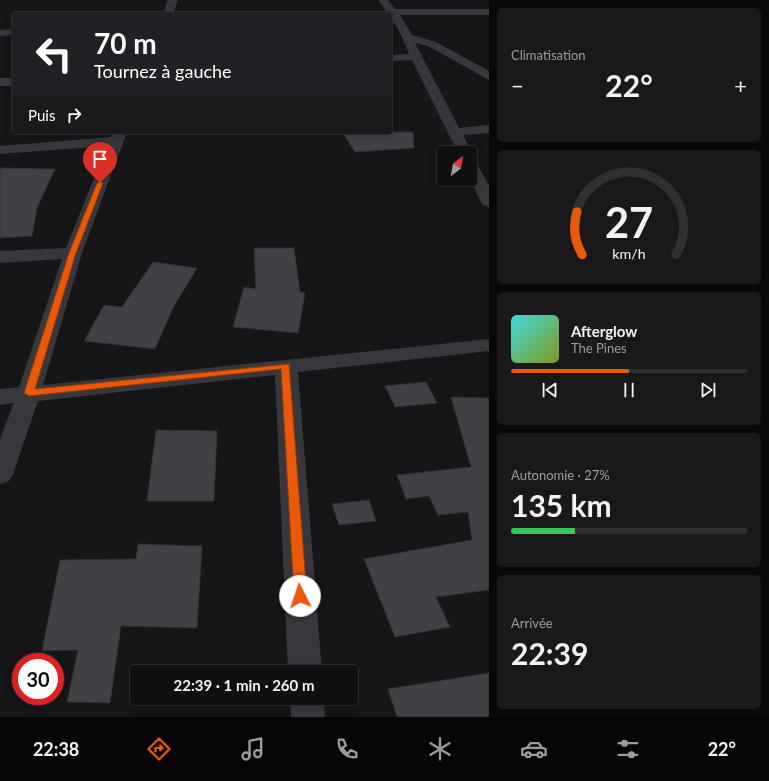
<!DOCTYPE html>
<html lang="fr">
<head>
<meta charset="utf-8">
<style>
	body { margin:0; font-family:Lato,sans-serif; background:#19191b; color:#f1f3f6; height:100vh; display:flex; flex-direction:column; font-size:15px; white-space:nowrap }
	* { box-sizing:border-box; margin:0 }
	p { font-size:13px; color:#9c9d9f }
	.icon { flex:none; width:22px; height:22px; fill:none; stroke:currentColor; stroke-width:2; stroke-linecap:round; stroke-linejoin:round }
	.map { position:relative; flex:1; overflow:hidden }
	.side { display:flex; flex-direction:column; gap:8px; padding:8px; background:#09090a; width:280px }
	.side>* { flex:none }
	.top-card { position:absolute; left:12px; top:12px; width:380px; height:122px; border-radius:4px; box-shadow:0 2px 10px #0003,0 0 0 1px #303032; background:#202124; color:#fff; overflow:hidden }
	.needle { width:26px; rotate:31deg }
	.buttons { position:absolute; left:437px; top:146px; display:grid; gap:8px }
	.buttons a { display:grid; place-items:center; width:40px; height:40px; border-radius:4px; background:#101012; box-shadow:0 2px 10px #0003,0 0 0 1px #303032; font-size:20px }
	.speed { position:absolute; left:12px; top:653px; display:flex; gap:8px; font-size:20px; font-weight:700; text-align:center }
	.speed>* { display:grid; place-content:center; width:52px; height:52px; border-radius:50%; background:#101012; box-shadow:0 2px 10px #0003,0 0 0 1px #303032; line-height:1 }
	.speed .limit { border:6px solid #d22; background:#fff; color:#111 }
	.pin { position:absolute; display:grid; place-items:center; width:34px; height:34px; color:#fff; margin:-41px -17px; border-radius:50% 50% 50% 0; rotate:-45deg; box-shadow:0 0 4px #0007 }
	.pin .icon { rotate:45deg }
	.me { position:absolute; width:44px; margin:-22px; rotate:356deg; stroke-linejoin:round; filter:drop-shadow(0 0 3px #0008) }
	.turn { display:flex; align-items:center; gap:14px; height:84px; padding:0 16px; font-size:18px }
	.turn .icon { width:52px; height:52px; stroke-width:2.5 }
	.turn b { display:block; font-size:28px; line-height:34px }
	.then { display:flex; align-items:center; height:38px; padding:0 16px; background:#0003; gap:8px; font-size:15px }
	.big { font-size:30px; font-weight:700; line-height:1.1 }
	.side .tile { flex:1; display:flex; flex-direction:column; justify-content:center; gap:6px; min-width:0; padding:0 14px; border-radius:6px; background:#19191b }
	.side .dial { align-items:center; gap:0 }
	.dial svg { height:104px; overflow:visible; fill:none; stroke:#303032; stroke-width:7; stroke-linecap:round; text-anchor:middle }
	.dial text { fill:#f1f3f6; stroke:none }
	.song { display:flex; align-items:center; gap:12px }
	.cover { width:48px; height:48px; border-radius:6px; background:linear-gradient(135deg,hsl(180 70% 55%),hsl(70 70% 35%)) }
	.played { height:4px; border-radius:2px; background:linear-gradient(90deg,#ea580c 50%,#303032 50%) }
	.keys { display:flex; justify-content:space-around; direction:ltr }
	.heat { display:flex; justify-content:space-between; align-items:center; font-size:22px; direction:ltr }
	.charge { height:6px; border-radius:3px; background:linear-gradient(90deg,#34c759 27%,#303032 0) }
	.trip { position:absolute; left:130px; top:665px; width:228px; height:40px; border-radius:4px; background:#101012; box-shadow:0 2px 10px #0003,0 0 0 1px #303032; font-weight:700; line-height:40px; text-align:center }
	.menu { display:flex; height:64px; justify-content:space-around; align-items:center; background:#060607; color:#9c9d9f }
	.menu .icon { width:28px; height:28px }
	.menu .active { color:#ea580c }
	.menu b { font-size:18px; color:#f1f3f6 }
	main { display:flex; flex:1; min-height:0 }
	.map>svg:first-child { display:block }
	.building { fill:#404145; stroke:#303034 }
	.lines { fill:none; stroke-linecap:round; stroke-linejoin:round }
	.minor { fill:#37383d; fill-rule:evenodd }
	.route { fill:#ea580c; stroke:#983908 }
</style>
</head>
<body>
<main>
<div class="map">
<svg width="489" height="717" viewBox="0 0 489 717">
	<rect width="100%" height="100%" fill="#161618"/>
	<g class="building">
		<path d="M 342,132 L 413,132 L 414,148 L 355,152 Z"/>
		<path d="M 0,168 L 55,169 L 37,208 L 32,236 L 0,238 Z"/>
		<path d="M 254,248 L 294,248 L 300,292 L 305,293 L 298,333 L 233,327 L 244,287 L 256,289 Z"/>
		<path d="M 153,262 L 197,268 L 174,306 L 155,349 L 84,341 L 104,305 L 122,307 Z"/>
		<path d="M 426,382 L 437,403 L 395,407 L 385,386 Z"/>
		<path d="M 451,397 L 489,398 L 489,590 L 436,597 L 450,627 L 395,637 L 364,559 L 472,540 L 468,512 L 438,515 L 429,496 L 406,499 L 397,475 L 471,467 Z"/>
		<path d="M 156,430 L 217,431 L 214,501 L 147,501 Z"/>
		<path d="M 369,500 L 376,521 L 339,525 L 332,504 Z"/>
		<path d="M 138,544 L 202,546 L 197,628 L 121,626 L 110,703 L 67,702 L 78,650 L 42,651 L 60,560 L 136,559 Z"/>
		<path d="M 489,673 L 489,717 L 397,717 L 388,689 Z"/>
	</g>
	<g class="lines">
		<g class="minor">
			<path d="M 168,0 L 178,0 L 173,14 L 163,14 Z"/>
			<path d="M 378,0 L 388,0 L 395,9 L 489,9 L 489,15 L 400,15 L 412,35 L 436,42 L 489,71 L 489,80 L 428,46 L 415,43 L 459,128 L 489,125 L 489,133 L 463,135 L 472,153 L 470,156 L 470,153 L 458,153 L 412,60 L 390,61 L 390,55 L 409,54 C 401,31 392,19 378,0 Z"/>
			<path d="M 14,29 L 14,35 L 0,36 L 0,30 Z"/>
			<rect x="0" y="78" width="14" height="8"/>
			<path d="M 113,132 L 127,132 L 82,253 L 43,385 L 489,339 L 489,351 L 298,372 L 322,672 L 288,672 L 275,375 L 38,401 L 13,474 L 9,481 L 0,484 L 0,439 L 14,403 L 0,405 L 0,389 L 19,387 L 62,259 L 0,263 L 0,251 L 66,248 L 107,146 L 0,154 L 0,146 L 111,137 Z"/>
			<path d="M 470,159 L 475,160 L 489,186 L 489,207 L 483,205 L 481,202 L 470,179 Z"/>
			<path d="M 290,698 L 324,698 L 325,717 L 291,717 Z"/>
		</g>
	</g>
	<path class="route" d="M 100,181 L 103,183 L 76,253 L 35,389 L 289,364 L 307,596 L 305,599 L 300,601 L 296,599 L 294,596 L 281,369 L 29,396 L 24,393 L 69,253 L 97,183 Z"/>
</svg>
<div class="buttons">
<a><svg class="needle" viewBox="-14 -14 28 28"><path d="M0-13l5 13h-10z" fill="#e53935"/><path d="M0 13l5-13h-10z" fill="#9c9d9f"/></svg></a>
</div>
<div class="speed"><div class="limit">30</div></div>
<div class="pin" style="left:100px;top:183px;background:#d93025"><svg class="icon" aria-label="arrive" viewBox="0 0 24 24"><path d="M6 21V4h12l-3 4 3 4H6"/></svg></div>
<svg class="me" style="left:300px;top:596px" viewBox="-20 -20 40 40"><circle r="19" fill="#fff"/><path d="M0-13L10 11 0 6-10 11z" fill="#ea580c"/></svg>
<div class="trip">22:39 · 1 min · 260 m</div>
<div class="top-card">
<div class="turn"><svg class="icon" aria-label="left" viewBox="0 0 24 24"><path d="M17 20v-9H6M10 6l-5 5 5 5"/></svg><div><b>70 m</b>Tournez à gauche</div></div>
<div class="then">Puis<svg class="icon" aria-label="right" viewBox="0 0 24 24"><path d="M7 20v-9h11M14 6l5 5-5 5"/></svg></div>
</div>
</div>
<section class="side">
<div class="tile"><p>Climatisation</p>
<div class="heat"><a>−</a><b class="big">22°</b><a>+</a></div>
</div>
<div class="tile dial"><svg viewBox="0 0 100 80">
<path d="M14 69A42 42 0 1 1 86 69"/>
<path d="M14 69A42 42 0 0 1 10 36" stroke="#ea580c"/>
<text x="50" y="56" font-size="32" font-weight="700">27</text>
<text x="50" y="72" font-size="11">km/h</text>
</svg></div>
<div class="tile">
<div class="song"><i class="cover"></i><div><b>Afterglow</b><p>The Pines</p></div></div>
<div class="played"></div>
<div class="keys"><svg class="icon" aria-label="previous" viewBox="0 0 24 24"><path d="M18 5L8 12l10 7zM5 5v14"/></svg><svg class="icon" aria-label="pause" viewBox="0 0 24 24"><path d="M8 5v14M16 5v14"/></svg><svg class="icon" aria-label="next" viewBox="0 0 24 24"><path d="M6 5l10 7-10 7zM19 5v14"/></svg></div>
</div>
<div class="tile"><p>Autonomie · 27%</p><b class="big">135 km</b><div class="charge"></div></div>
<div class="tile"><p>Arrivée</p><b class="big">22:39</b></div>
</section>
</main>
<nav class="menu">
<b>22:38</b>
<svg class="icon active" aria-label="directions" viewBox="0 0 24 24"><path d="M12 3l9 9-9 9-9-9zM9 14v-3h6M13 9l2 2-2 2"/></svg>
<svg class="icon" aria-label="music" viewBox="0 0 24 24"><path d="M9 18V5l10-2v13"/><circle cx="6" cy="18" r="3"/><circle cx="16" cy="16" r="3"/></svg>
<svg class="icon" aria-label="phone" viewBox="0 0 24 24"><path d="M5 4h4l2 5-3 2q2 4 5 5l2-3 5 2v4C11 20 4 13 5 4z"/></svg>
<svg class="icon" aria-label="climate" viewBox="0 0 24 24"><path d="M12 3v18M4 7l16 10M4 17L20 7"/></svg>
<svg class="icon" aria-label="car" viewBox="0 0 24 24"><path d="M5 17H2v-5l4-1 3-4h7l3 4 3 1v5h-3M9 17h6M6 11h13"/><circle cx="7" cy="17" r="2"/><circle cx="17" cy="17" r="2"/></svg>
<svg class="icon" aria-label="filters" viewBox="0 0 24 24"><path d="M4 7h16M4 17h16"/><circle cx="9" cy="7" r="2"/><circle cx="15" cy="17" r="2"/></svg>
<b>22°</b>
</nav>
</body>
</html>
